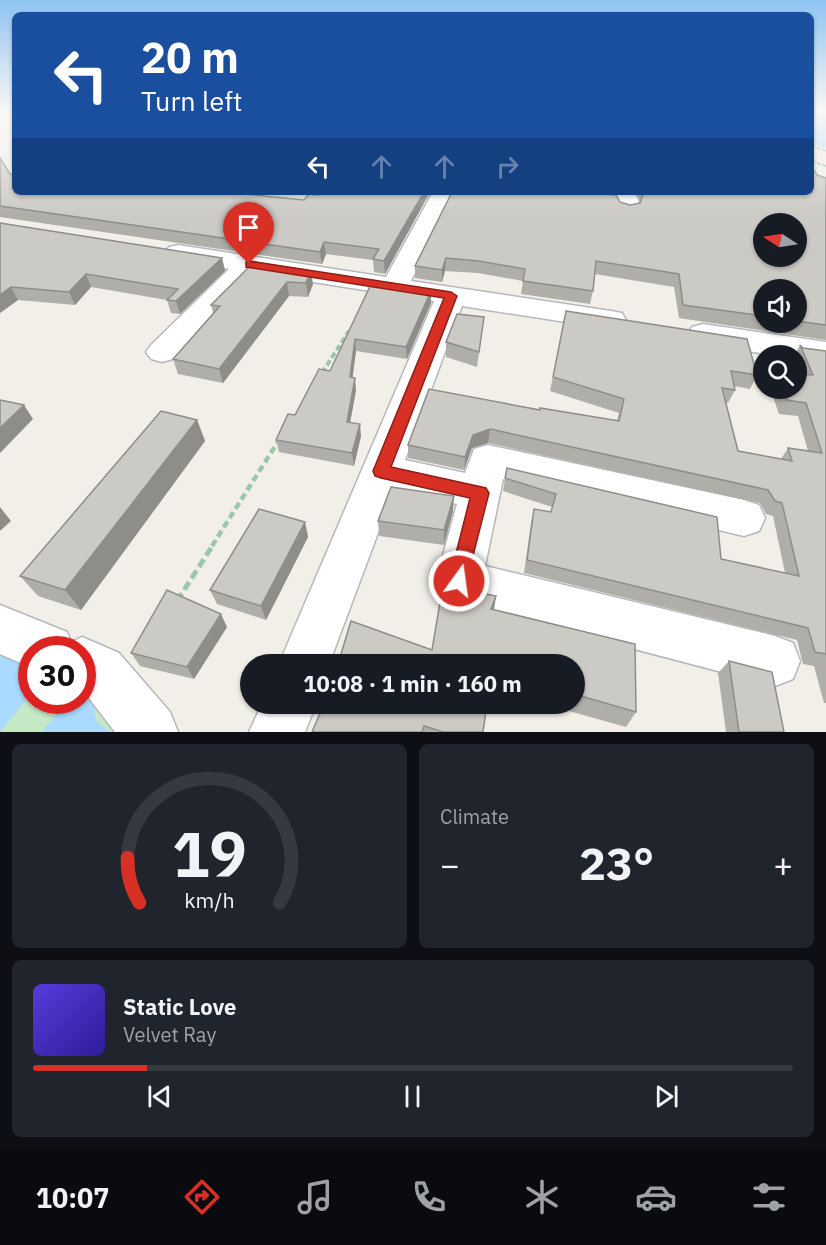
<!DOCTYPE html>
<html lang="en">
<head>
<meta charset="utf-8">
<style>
	body { margin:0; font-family:"IBM Plex Sans",sans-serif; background:#20242c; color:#f1f3f6; height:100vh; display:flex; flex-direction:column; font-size:22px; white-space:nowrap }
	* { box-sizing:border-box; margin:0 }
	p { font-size:20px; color:#9ea1a6 }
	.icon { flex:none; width:33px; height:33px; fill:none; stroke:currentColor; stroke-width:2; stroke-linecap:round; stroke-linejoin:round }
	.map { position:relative; height:732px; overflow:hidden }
	.panel { display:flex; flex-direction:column; gap:12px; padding:12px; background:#0d0f14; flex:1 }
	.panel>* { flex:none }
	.guide { position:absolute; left:12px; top:12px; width:802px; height:183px; border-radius:9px; box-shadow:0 2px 4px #0004; background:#1a4fa0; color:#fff; overflow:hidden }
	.needle { width:39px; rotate:282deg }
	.controls { position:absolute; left:753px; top:213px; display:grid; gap:12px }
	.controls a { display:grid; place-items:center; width:54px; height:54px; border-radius:50%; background:#171b24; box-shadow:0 2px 4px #0004; font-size:30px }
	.speed { position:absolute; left:18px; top:636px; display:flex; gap:12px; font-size:30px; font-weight:700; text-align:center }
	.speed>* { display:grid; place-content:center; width:78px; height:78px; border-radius:50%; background:#171b24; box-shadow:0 2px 4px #0004; line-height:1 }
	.speed .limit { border:9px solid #d22; background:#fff; color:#111 }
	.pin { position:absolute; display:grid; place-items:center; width:51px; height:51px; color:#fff; margin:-62px -26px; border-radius:50% 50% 50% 0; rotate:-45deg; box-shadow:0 0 6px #0007 }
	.pin .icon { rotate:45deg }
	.me { position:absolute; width:66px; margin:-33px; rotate:14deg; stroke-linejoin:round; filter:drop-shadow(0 0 4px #0008) }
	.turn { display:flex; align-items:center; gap:21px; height:126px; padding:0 30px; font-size:27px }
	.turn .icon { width:78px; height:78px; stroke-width:2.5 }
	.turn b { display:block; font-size:42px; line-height:51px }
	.lanes { display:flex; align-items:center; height:57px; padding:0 30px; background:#0003; justify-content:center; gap:30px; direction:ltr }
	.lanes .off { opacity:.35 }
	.big { font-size:45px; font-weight:700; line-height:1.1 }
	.panel .widget { flex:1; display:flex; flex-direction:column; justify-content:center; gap:9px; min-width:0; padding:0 21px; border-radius:9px; background:#20242c }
	.panel .dial { align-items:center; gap:0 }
	.dial svg { height:156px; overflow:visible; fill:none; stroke:#363941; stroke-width:7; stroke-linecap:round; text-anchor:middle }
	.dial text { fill:#f1f3f6; stroke:none }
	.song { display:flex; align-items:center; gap:18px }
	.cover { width:72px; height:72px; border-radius:9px; background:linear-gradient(135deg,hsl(250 70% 55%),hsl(250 70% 35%)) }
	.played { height:6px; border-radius:3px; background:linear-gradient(90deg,#d93025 15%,#363941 15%) }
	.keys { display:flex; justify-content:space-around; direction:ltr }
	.heat { display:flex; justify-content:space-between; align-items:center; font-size:33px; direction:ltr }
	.panel .tiles { flex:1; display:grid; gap:12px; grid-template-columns:1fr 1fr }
	.widget:last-child { grid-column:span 2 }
	.trip { position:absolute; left:240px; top:654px; width:345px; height:60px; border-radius:30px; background:#171b24; box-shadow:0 2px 4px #0004; font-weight:700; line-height:60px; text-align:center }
	.tabs { display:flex; height:96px; justify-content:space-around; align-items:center; background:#090b0e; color:#9ea1a6 }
	.tabs .icon { width:42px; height:42px }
	.tabs .active { color:#d93025 }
	.tabs b { font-size:27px; color:#f1f3f6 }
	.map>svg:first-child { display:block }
	.green { fill:#c5e8c5 }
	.water { fill:#aadaff }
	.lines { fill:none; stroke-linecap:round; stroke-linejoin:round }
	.stream { fill:#aadaff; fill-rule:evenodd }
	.minor-casing { stroke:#b5b8bc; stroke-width:3 }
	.path-far3 { stroke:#9cc7a9; stroke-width:2; stroke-dasharray:4 1.5; stroke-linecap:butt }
	.path-far2 { stroke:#9cc7a9; stroke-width:4; stroke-dasharray:6 3; stroke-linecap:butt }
	.path-far1 { stroke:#9cc7a9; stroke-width:4.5; stroke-dasharray:7 4; stroke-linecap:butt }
	.path { stroke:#9cc7a9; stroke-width:5; stroke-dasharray:9 4.5; stroke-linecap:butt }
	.minor { fill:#fff; fill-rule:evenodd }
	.wall { fill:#afaea9; fill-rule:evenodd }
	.shaded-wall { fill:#8f8d8a }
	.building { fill:#cccac5; stroke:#8f8d8a; stroke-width:1.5; fill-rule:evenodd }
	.route { fill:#d93025; stroke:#8d1f18; stroke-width:1.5 }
</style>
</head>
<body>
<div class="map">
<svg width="826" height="732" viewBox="0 0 826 732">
	<rect width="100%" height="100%" fill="#f1efe8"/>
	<path class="green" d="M 0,647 L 31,660 L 32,700 L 82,700 L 83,681 L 128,732 L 0,732 Z"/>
	<g class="water">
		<path d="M 812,111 L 826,111 L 826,148 L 812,143 Z"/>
		<path d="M 0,640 L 32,652 L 31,694 L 0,732 Z"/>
		<path d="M 92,699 L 97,722 L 110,732 L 44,732 L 45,727 L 66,705 Z"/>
	</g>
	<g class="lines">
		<path class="stream" d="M 612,192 L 646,192 L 652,194 L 649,196 L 615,194 Z"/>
		<defs>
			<g id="minor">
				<path d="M 433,192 L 455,192 L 411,281 L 611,311 L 622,313 L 626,320 L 622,327 L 611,329 L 462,306 L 405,460 L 465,473 L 474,449 L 488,445 L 744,500 L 759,505 L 765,518 L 759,531 L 744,536 L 503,479 L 485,566 L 775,636 L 793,643 L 800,661 L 793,679 L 775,686 L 459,603 L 443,596 L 436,581 L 457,504 L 394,490 L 329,664 L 279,664 L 434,301 L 256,273 L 173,359 L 162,362 L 151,359 L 146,352 L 151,345 L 229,269 L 169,259 L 165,253 L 169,247 L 178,245 L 386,277 Z"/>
				<path d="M 577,192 L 625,192 L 635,194 C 640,201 640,206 635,213 L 627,215 L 619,213 L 615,205 L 580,200 Z"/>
				<path d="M 703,324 L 826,342 L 826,364 L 796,359 L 796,356 L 776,356 L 692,341 L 687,334 L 692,327 Z"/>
				<path d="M 0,605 L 67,632 L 71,642 L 82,637 L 119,653 L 170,712 L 178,732 L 115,732 L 82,689 L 82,650 L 32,650 L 32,668 L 0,654 Z"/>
				<path d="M 262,704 L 316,704 L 305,732 L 249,732 Z"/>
			</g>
		</defs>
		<use href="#minor" class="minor-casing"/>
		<g class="path-far3">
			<path d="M 812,145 L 826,151"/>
			<path d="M 812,161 L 826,166"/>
		</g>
		<path class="path-far2" d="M 322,373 L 349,331"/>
		<path class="path-far1" d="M 212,546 L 279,440"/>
		<path class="path" d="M 177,601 L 213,545"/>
		<use href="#minor" class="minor"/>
	</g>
	<g class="wall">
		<path d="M 0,158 L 10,174 L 304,200 L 319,195 L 430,192 L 385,274 L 374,272 L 373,260 L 326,254 L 322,264 L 0,217 Z"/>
		<path d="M 817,175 L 826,178 L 826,340 L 679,318 L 674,287 L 595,274 L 593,291 L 590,304 L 521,294 L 523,281 L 478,273 L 445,271 L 442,282 L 415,278 L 415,266 L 620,202 L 630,205 L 640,203 L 637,193 L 634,192 L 812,192 ZM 764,290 L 796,290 L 796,322 L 764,322 Z"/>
		<path d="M 0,223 L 222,258 L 225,271 L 180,314 L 171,313 L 167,300 L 91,287 L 75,305 L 18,300 L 0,313 Z"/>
		<path d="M 254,262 L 313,284 L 308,297 L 289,296 L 223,383 L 178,374 L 173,359 L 213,313 L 211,305 Z"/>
		<path d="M 372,282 L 431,303 L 407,359 L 356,351 L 352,378 L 356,390 L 350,423 L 361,436 L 354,466 L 279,452 L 276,440 L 295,415 L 330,371 Z"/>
		<path d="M 566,311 L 757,375 L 750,389 L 734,386 L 735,390 L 728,403 L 726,403 L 738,451 L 781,459 L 788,448 L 808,451 L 798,416 L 779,414 L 770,388 L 796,388 L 799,374 L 796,368 L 796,356 L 794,356 L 800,345 L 803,348 L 826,351 L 826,703 L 824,703 L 814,666 L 803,664 L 797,640 L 524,573 L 531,523 L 534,509 L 551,512 L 552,507 L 503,491 L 507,468 L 721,559 L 785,573 L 773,516 L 766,514 L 760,503 L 488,443 L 472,448 L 464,470 L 408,458 L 408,445 L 540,410 L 617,420 L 619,413 L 550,391 Z"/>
		<path d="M 484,317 L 477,367 L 446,357 L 446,342 Z"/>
		<path d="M 197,420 L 205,441 L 81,610 L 38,596 L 20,576 Z"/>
		<path d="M 453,511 L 444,545 L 379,536 L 378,521 Z"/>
		<path d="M 305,522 L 308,537 L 266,620 L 217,604 L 210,590 Z"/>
		<path d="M 443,585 L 496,596 L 494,610 L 635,644 L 636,712 L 626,727 L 544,704 L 574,704 L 574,664 L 338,664 L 351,621 L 432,650 Z"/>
		<path d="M 227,627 L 194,679 L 140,666 L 131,653 Z"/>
		<path d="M 729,661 L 784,732 L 726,732 L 718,673 Z"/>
		<path d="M 324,704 L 483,732 L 312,732 Z"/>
	</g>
	<g class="shaded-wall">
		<path d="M 247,192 L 252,192 L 254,198 L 245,194 Z"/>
		<path d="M 424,192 L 430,192 L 385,274 L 384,261 Z"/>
		<path d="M 324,242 L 326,254 L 322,264 L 320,252 Z"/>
		<path d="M 222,258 L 225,271 L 180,314 L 176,301 Z"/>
		<path d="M 446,258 L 445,271 L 442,282 L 442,270 Z"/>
		<path d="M 311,271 L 313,284 L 308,297 L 306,283 Z"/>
		<path d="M 86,274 L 91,287 L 75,305 L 69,292 Z"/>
		<path d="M 287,282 L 289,296 L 223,383 L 219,369 Z"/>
		<path d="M 11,287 L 18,300 L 0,313 L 0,295 Z"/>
		<path d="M 431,291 L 431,303 L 407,359 L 406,347 Z"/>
		<path d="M 355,339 L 356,351 L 351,390 L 350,377 Z"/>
		<path d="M 355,378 L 356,390 L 348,434 L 347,422 Z"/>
		<path d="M 24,405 L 33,419 L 0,453 L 0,428 Z"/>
		<path d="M 197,420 L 205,441 L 81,610 L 65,590 Z"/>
		<path d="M 360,424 L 361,436 L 354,466 L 352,453 Z"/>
		<path d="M 490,429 L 488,443 L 472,448 L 464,470 L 465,457 L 473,435 Z"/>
		<path d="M 454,496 L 453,511 L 444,545 L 444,530 Z"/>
		<path d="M 0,507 L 11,521 L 0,531 Z"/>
		<path d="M 305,522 L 308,537 L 266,620 L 261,606 Z"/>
		<path d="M 496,596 L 493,614 L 491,609 Z"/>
		<path d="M 221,614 L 227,627 L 194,679 L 187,667 Z"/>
	</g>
	<g class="building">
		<path d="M 0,158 L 10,174 L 15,174 L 15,192 L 247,192 L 245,194 L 304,200 L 309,194 L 319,195 L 322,192 L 424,192 L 384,261 L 373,259 L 379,249 L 324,242 L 320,252 L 0,206 Z"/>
		<path d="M 812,170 L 815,171 L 817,175 L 826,178 L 826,325 L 796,321 L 796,290 L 764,290 L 764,316 L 683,305 L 679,274 L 596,261 L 593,291 L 523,281 L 525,269 L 479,261 L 446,258 L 442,270 L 415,266 L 452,192 L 591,192 L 616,195 L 620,202 L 630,205 L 640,203 L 644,192 L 812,192 ZM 764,224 L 796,224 L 796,256 L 764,256 Z"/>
		<path d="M 0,223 L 222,258 L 176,301 L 167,300 L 178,289 L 86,274 L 69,292 L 11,287 L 0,295 Z"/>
		<path d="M 254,262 L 311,271 L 306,283 L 287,282 L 219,369 L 173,359 L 220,306 L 211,305 Z"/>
		<path d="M 372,282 L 431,291 L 406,347 L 355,339 L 350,377 L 355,378 L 347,422 L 360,424 L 352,453 L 276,440 L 288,414 L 295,415 L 319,369 L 330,371 Z"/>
		<path d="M 566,311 L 747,339 L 757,375 L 731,371 L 735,390 L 722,388 L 738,451 L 792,461 L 788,448 L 822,453 L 806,403 L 787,400 L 782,388 L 796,388 L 796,374 L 813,375 L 800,345 L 803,348 L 826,351 L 826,654 L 815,652 L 808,628 L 527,560 L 534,509 L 551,512 L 556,494 L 505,478 L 507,468 L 717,517 L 721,559 L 799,576 L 782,503 L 775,501 L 768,490 L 490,429 L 473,435 L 465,457 L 408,445 L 429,389 L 540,410 L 540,408 L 619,421 L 624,399 L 553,377 Z"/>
		<path d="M 457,314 L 484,317 L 479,352 L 446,342 Z"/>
		<path d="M 0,400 L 24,405 L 0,428 Z"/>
		<path d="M 161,411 L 197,420 L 65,590 L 20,576 Z"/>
		<path d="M 391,487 L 454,496 L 444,530 L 378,521 Z"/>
		<path d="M 259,509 L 305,522 L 261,606 L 210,590 Z"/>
		<path d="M 443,585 L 496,596 L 491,609 L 635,644 L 636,712 L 574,694 L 574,664 L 338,664 L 351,621 L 432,650 Z"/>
		<path d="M 167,590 L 221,614 L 187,667 L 131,653 Z"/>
		<path d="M 729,661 L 772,672 L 784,732 L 739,732 Z"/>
		<path d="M 324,704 L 487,704 L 483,732 L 443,732 L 424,726 L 422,732 L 312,732 Z"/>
	</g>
	<linearGradient id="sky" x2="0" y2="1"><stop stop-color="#8fc3f1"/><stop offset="0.52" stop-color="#f9f8f5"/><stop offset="1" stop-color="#f9f8f5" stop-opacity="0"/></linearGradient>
	<rect width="826" height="214" fill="url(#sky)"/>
	<path class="route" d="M 249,261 L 451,292 L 457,296 L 391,467 L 486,488 L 489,493 L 465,587 L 459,590 L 452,587 L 449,581 L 470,498 L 381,478 L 375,476 L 373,471 L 444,298 L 246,267 L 246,262 Z"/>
</svg>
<div class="controls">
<a><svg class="needle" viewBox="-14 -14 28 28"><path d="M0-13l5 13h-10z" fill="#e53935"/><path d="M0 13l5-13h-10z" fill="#9ea1a6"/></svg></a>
<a><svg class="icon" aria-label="sound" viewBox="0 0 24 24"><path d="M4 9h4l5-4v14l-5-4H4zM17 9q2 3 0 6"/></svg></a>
<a><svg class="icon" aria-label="search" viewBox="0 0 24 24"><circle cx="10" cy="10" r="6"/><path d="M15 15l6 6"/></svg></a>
</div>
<div class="speed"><div class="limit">30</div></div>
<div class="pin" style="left:249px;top:264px;background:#d93025"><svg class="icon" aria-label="arrive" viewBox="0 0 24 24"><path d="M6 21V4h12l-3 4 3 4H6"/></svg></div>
<svg class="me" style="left:459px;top:581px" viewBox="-20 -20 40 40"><circle r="17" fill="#d93025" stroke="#fff" stroke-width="3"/><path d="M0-11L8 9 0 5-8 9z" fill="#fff"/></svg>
<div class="trip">10:08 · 1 min · 160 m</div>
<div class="guide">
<div class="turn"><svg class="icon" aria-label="left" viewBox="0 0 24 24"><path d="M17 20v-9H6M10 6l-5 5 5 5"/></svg><div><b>20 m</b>Turn left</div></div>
<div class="lanes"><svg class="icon" aria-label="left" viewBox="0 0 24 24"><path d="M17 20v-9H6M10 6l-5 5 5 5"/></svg><svg class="icon off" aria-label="ahead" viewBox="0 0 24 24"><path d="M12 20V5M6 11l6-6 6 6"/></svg><svg class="icon off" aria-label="ahead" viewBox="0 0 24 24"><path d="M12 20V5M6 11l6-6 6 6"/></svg><svg class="icon off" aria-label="right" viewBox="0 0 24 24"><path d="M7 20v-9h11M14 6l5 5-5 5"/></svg></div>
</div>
</div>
<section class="panel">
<div class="tiles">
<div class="widget dial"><svg viewBox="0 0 100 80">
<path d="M14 69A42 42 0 1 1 86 69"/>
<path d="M14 69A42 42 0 0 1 8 46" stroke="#d93025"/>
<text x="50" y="56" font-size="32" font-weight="700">19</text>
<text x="50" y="72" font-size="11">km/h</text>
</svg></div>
<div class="widget"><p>Climate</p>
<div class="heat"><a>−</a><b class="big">23°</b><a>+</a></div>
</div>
<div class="widget">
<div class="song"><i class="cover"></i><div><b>Static Love</b><p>Velvet Ray</p></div></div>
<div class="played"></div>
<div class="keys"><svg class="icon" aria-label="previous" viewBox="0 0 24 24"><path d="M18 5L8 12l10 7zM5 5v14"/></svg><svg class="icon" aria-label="pause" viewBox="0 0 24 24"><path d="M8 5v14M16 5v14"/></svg><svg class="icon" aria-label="next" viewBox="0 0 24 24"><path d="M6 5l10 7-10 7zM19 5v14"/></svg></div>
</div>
</div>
</section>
<nav class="tabs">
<b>10:07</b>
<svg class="icon active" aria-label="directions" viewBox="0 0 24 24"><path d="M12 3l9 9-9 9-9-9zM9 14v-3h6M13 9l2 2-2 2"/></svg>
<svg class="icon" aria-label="music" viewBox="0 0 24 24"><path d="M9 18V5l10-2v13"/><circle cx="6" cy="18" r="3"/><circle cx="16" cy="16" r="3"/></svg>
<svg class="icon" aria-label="phone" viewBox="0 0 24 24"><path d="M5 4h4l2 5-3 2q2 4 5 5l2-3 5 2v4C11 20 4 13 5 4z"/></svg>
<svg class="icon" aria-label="climate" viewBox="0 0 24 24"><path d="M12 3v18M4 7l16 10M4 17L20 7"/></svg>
<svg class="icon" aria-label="car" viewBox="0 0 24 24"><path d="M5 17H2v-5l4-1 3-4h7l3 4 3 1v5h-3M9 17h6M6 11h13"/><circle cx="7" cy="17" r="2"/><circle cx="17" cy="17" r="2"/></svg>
<svg class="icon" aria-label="filters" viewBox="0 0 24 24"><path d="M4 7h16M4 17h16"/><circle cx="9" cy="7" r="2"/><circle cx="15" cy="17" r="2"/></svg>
</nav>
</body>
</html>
